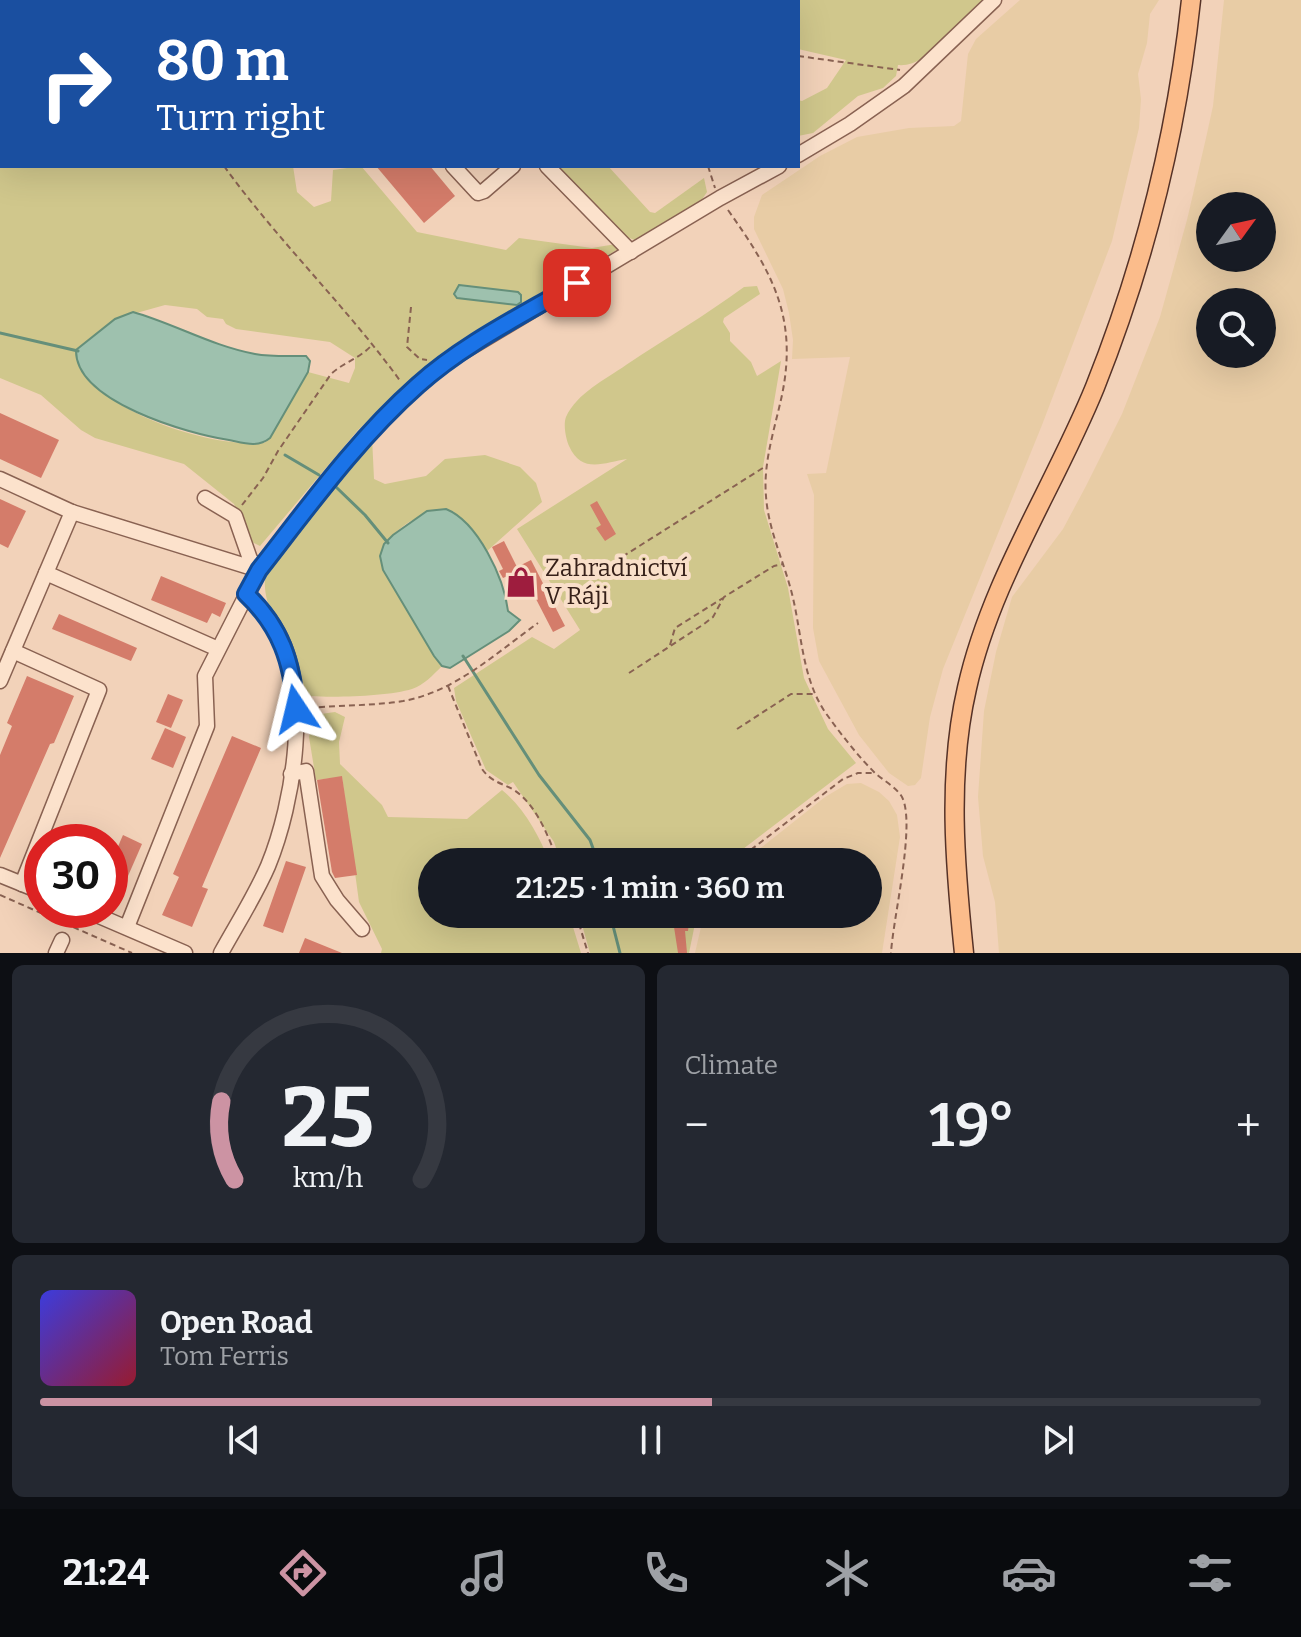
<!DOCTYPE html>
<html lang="en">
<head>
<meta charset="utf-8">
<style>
	body { margin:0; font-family:Bitter,serif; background:#242831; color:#f1f3f6; height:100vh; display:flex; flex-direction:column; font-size:30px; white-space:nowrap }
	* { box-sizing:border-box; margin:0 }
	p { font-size:26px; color:#9ea1a6 }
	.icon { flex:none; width:44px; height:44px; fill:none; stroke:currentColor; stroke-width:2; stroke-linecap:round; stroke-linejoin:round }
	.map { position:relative; height:953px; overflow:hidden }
	.panel { display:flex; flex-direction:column; gap:12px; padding:12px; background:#0d0f14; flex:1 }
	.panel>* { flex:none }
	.top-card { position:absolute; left:0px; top:0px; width:800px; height:168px; box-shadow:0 8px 32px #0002; background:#1a4fa0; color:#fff; overflow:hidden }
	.needle { width:52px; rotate:57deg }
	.fabs { position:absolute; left:1196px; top:192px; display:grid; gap:16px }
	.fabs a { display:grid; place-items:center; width:80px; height:80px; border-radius:50%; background:#171b24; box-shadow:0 8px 32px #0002; font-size:40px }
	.speed { position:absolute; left:24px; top:824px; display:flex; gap:16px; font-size:40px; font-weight:700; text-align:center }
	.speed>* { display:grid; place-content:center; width:104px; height:104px; border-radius:50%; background:#171b24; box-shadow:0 8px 32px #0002; line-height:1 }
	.speed .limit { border:12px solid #d22; background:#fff; color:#111 }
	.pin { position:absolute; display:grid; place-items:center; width:68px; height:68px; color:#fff; margin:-34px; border-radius:16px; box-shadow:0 4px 12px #0006 }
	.me { position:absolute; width:88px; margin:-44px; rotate:350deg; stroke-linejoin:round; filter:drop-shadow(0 0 6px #0008) }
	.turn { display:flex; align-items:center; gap:28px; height:168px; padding:0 24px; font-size:36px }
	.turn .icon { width:104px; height:104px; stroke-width:2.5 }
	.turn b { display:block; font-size:56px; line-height:68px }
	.big { font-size:60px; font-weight:600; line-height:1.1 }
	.panel .widget { flex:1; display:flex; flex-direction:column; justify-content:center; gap:12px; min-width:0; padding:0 28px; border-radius:12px; background:#242831 }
	.panel .dial { align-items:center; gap:0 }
	.dial svg { height:208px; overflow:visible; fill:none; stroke:#363941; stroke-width:7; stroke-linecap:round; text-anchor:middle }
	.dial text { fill:#f1f3f6; stroke:none }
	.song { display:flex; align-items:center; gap:24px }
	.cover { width:96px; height:96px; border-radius:12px; background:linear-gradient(135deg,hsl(240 70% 55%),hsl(350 70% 35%)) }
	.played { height:8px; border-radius:4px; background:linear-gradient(90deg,#cc93a3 55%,#363941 55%) }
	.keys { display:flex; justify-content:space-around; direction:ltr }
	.heat { display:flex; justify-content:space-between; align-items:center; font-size:44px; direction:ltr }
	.panel .tiles { flex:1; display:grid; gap:12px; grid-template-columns:1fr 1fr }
	.widget:last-child { grid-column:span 2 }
	.trip { position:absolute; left:418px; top:848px; width:464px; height:80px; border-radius:40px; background:#171b24; box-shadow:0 8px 32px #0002; font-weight:600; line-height:80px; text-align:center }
	.dock { display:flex; height:128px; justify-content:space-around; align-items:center; background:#090b0e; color:#9ea1a6 }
	.dock .icon { width:56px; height:56px }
	.dock .on { color:#cc93a3 }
	.dock b { font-size:36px; color:#f1f3f6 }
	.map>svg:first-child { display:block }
	.farmland { fill:#e8cca5; fill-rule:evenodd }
	.green { fill:#d0c78c; fill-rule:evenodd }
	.water { fill:#9ec1ae; stroke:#658f7a; stroke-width:2 }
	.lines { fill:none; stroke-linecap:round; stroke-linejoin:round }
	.stream { stroke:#658f7a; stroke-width:3 }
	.building { fill:#d47c6a }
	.minor-casing { stroke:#896252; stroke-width:17 }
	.major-casing { stroke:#563227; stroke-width:21 }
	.path { stroke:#896252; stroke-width:2; stroke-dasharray:6 4; stroke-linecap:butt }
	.minor { stroke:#fce2cc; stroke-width:14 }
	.major { stroke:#fbbc8b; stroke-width:18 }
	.route-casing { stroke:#114b97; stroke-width:20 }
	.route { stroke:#1a73e8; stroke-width:14 }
	.labels { text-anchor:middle; stroke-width:8; stroke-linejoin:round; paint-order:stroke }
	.poi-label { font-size:24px; fill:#362019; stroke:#f9dfc9; text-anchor:start }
</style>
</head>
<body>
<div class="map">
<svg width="1301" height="953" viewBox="0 0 1301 953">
	<rect width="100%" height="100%" fill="#f2d2b9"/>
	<g class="farmland">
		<path d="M 1020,0 L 1159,0 L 1150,14 L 1147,43 L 1138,74 L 1141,99 L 1139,128 L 1112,241 L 1042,425 L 943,669 L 930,717 L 921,778 L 915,785 L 908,786 L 889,773 L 859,735 L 819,661 L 813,628 L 814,495 L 807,474 L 826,473 L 850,357 L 792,359 L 793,340 L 789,313 L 783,289 L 754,229 L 754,217 L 762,195 L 820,156 L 857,137 L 909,128 L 954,126 L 961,121 L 968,54 L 976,39 Z"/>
		<path d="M 1224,0 L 1301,0 L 1301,953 L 999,953 L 995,902 L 983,856 L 978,797 L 984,711 L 996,652 L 1012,597 L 1063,529 L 1086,486 L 1122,414 L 1160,317 L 1187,220 L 1206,138 L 1213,106 ZM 1210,206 L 1262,206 L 1262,258 L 1210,258 ZM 1262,302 L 1262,354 L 1210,354 L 1210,302 Z"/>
		<path d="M 861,783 L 879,792 L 889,801 L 897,815 L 900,837 L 882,953 L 695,953 L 704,914 L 868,914 L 868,862 L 743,862 L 825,797 L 847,784 Z"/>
	</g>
	<g class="green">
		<path d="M 0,0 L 282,2 L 2,2 L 2,166 L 293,166 L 297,192 L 314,207 L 331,201 L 333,170 L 361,166 L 417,232 L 506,250 L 519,238 L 592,248 L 616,244 L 618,249 L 460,346 L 395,396 L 358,430 L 260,546 L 250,541 L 234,504 L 184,464 L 95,438 L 81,430 L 41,395 L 0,378 ZM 165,305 L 197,309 L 207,317 L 223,319 L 226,324 L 236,329 L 330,342 L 355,358 L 355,368 L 349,383 L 308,372 L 270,438 L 264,443 C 211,448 95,412 76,357 L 115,319 Z"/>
		<path d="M 386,0 L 985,0 C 964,21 929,68 898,65 L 896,76 L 883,88 L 858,96 L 813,133 L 798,136 L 798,100 L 802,101 L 827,88 L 846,60 L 798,49 L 798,2 Z"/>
		<path d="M 555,166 L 608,166 L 650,212 L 655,213 L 704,178 L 707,192 L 699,204 L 637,241 L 627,237 Z"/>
		<path d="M 757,286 L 760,294 L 724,318 L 723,322 L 730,333 L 730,341 L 751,362 L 757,376 L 781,361 L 763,467 L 764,510 L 788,588 L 804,678 L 828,729 L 856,763 L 726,862 L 561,862 L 554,842 L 513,782 L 508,785 L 486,770 L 456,701 L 454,688 L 532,637 L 554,649 L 580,630 L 517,529 L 627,459 C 605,462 582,475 569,446 C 566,439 563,425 566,417 C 577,393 606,379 626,365 C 665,339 706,315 744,287 Z"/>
		<path d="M 372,437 L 374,479 L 385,484 L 426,476 L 445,459 L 485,455 L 520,467 L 536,483 L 542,502 L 486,552 L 471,528 L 453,511 C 416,516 410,517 384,544 L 383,570 L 442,666 C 433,675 424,685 412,689 C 390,696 335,698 311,696 C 298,682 301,662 291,646 C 278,626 263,604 265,579 C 267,555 352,461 372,437 Z"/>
		<path d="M 335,712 L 345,717 L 339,742 L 340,764 L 382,805 L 388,817 L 467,819 L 502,790 C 526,810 538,835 550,862 L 432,862 L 432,914 L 569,914 L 581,953 L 381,953 L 382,949 L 359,902 L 342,777 L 316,780 L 309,737 L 314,715 Z"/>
		<path d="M 579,914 L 697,914 L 689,953 L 590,953 Z"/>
	</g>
	<g class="water">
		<path d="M 459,285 L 518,292 L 521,295 L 521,302 L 517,305 L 457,298 L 454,294 Z"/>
		<path d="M 133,312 C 175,324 212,346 255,354 C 271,357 289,356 306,356 L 310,361 L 308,372 L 270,438 C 258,448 244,443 229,440 C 189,434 75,402 76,350 L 115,319 Z"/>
		<path d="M 446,509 C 478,522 504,578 508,611 L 520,620 L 509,631 L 450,668 L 442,666 L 434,656 L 383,570 L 380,556 L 384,544 L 393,535 L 427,511 Z"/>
	</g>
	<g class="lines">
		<g class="stream">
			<path d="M 0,333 L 78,351"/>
			<path d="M 285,455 L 319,475"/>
			<path d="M 336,487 L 365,515 L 388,543"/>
			<path d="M 463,656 L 539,775 L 590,840 L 598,862"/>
			<path d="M 610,914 L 620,953"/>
		</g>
	</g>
	<g class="building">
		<path d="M 376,166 L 430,166 L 455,196 L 424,223 Z"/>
		<path d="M 0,413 L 59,440 L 41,478 L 0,459 Z"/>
		<path d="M 0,499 L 26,511 L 8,548 L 0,544 Z"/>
		<path d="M 597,501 L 616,534 L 605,541 L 596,528 L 601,525 L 590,505 Z"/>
		<path d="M 504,541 L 519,571 L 503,578 L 499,571 L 503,569 L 492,547 Z"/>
		<path d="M 531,560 L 565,626 L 553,632 L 519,566 Z"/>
		<path d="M 161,576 L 226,603 L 220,617 L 212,613 L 207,623 L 151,600 Z"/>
		<path d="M 59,614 L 137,648 L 131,661 L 52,629 Z"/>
		<path d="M 27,676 L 74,696 L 54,743 L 50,744 L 0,858 L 0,755 L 12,726 L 7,723 Z"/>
		<path d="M 168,694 L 183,700 L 171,728 L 156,722 Z"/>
		<path d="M 165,728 L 186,737 L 173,768 L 151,759 Z"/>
		<path d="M 232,736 L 261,748 L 202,887 L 208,889 L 192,927 L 162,915 L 179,877 L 173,874 Z"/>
		<path d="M 342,776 L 357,875 L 335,878 L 332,872 L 317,780 Z"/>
		<path d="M 123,835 L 142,844 L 121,892 L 110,888 L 110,865 Z"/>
		<path d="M 286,861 L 306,867 L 283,933 L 263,926 Z"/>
		<path d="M 672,914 L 690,914 L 688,931 L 685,931 L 687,953 L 678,953 Z"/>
		<path d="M 305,938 L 342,953 L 299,953 Z"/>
	</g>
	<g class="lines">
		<defs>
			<g id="minor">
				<path d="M 308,0 L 310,2"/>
				<path d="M 798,155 L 850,124 L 904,86 L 994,0"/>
				<path d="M 453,166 L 478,193 L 484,191 L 513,166"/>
				<path d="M 547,166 L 631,252"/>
				<path d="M 0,479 L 72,512 L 259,570 L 250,559 L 235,516 L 205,498"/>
				<path d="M 46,573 L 218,649"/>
				<path d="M 13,651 L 99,690 L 22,884"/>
				<path d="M 0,681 L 72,512"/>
				<path d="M 291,774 L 306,771 L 322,876 L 337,900 L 362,929"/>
				<path d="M 0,875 L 42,892"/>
				<path d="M 85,910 L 185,953"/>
				<path d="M 127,927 L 207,726 L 205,676 L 259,570 L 360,443 L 416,387 L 448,361 L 720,198 L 779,166"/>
				<path d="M 56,953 L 62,940"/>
				<path d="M 221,953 C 237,924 255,896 268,866 C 294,803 313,687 274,626 C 267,614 256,603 246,594"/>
			</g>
			<path id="major" d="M 964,953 C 955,866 947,774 967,688 C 991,580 1054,488 1095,387 C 1144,264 1177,132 1191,0"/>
		</defs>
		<use href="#minor" class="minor-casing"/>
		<use href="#major" class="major-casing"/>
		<g class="path">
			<path d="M 566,0 L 571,2"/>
			<path d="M 706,0 L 706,2"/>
			<path d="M 218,2 L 218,0"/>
			<path d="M 798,56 L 900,70"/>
			<path d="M 224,166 C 278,241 346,306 401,382"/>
			<path d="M 708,166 L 715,188"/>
			<path d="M 728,210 C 772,272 798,317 782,395 C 775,428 763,462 766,496 C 768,528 783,560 791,590 C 802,631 801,676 825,712 C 840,733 857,755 875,773 C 884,781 896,787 902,797 C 916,824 893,918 891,953"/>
			<path d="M 411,307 L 407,347 L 420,359 L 427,360"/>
			<path d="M 242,505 L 263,478 L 278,451 L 331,374 C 344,362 359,359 372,345"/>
			<path d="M 614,562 L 766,466"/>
			<path d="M 670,645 L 675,628 L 723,598"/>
			<path d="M 629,673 L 704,624 L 713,617 L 724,597 L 774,566 L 783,564"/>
			<path d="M 448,686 L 482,769 C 491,782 502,783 514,790 C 537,805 549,838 558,862"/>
			<path d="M 309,708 C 341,705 372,706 403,701 C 455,692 496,653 538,623"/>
			<path d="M 737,729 L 791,694 L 813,694"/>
			<path d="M 735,862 L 843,779 L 858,773 L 874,773"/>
			<path d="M 0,895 L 132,953"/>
			<path d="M 576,914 L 588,953"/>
		</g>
		<use href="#minor" class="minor"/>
		<use href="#major" class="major"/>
	</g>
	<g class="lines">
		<defs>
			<path id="route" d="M 296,709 C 292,662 281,627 246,594 L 259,570 C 309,506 357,439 418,385 C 465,343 523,315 577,283"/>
		</defs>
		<use href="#route" class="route-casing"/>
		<use href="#route" class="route"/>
	</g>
	<defs>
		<symbol id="shop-bare" viewBox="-9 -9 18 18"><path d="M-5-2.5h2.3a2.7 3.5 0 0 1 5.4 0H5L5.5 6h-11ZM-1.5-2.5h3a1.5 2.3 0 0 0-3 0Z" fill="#9e1d3e" stroke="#f9dfc9" stroke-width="2.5" paint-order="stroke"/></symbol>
	</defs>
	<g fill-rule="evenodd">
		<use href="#shop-bare" x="499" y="560" width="44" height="44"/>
	</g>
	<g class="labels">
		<g class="poi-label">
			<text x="545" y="576">Zahradnictví<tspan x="545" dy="28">V Ráji</tspan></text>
		</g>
	</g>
</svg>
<div class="fabs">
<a><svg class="needle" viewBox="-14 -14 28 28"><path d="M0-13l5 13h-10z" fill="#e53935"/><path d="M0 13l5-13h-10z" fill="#9ea1a6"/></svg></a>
<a><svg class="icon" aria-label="search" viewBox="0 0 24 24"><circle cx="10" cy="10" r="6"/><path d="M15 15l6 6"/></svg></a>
</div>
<div class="speed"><div class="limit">30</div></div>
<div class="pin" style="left:577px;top:283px;background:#d93025"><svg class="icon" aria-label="arrive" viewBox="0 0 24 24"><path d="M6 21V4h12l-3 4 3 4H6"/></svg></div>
<svg class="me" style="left:296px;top:709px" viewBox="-20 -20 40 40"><path d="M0-17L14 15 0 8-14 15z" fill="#1a73e8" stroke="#fff" stroke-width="4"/></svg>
<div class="trip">21:25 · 1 min · 360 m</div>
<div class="top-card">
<div class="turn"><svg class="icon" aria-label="right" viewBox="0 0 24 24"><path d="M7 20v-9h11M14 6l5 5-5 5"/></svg><div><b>80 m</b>Turn right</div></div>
</div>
</div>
<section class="panel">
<div class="tiles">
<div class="widget dial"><svg viewBox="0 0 100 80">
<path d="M14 69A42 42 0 1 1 86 69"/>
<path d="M14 69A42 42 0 0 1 9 39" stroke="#cc93a3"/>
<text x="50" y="56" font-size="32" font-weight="700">25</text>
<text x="50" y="72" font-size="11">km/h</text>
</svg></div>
<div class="widget"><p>Climate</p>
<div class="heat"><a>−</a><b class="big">19°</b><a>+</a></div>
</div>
<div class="widget">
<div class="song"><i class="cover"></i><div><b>Open Road</b><p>Tom Ferris</p></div></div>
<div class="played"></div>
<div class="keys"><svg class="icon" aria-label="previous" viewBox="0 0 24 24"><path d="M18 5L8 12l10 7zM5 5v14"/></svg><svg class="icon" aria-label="pause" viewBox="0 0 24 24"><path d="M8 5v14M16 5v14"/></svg><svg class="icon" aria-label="next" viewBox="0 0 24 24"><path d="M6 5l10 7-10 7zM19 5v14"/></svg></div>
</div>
</div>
</section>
<nav class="dock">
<b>21:24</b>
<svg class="icon on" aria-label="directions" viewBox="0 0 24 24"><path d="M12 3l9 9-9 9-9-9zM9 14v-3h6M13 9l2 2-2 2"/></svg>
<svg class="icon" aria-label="music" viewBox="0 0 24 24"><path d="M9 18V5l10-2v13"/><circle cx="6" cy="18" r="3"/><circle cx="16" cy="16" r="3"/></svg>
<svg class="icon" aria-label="phone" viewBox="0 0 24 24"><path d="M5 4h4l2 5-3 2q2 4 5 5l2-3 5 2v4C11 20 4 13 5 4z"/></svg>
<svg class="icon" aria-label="climate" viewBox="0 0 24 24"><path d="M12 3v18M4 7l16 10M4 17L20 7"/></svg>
<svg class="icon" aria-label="car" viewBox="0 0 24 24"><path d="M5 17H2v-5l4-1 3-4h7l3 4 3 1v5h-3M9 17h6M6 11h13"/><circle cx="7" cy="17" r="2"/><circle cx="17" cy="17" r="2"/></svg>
<svg class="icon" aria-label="filters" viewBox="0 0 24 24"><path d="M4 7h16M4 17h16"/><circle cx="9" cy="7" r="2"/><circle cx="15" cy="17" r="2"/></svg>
</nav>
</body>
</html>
